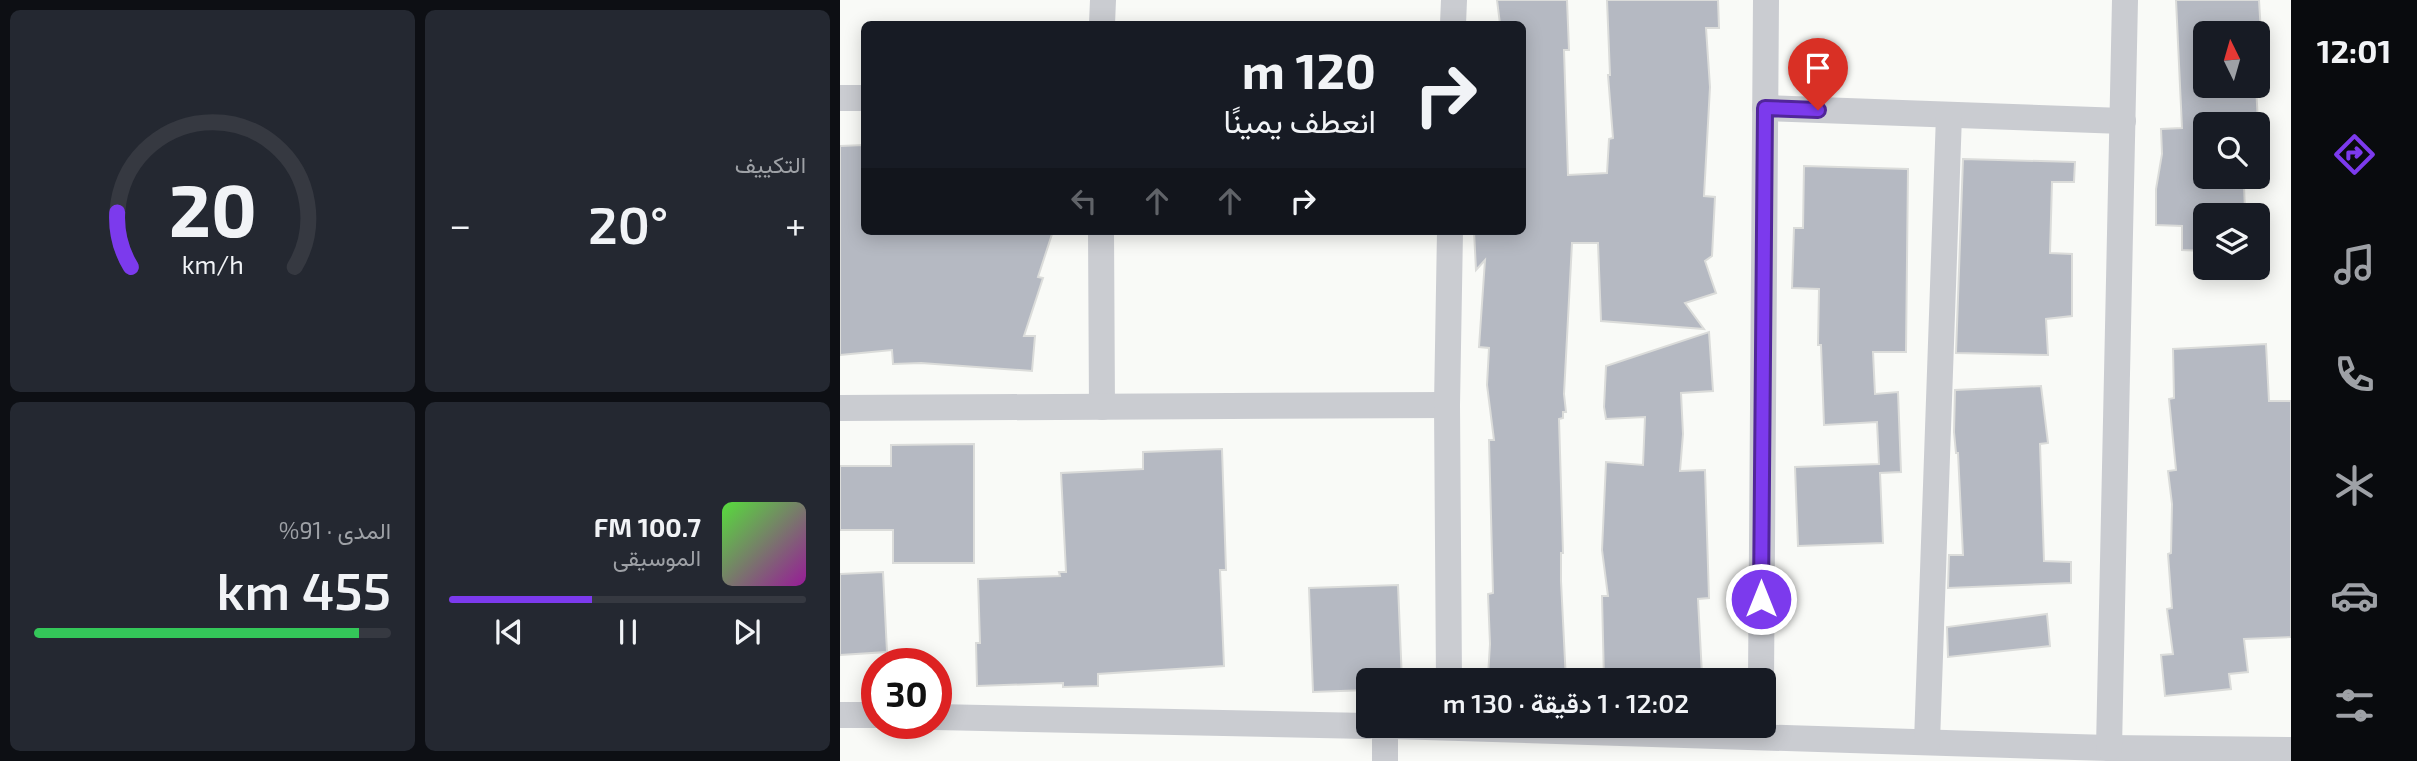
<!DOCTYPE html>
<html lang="ar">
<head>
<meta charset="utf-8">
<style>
	body { margin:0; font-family:"Exo 2",Vazirmatn,sans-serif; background:#242831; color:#f1f3f6; direction:rtl; height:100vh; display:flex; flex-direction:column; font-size:26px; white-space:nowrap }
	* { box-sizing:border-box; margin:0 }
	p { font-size:23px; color:#9ea1a6 }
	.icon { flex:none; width:38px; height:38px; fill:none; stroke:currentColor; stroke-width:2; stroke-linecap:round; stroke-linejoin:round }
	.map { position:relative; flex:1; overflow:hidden; direction:ltr }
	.sheet { display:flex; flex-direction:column; gap:10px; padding:10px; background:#0d0f14; width:840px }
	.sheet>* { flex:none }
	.guide { position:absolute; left:21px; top:21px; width:665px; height:214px; border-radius:10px; box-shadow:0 4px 18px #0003; direction:rtl; background:#171b24; color:#f1f3f6; overflow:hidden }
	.needle { width:46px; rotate:355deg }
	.buttons { position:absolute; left:1353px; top:21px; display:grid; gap:14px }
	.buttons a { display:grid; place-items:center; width:77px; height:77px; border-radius:10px; background:#171b24; box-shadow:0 4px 18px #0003; font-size:35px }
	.speed { position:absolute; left:21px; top:648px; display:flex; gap:14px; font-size:35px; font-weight:700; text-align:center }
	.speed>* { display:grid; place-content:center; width:91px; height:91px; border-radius:50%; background:#171b24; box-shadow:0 4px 18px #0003; line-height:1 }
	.speed .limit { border:10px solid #d22; background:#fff; color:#111 }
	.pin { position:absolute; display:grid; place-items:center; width:60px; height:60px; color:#fff; margin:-72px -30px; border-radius:50% 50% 50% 0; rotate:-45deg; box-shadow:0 0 7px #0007 }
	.pin .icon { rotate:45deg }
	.me { position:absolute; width:77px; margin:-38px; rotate:0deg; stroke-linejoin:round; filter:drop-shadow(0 0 5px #0008) }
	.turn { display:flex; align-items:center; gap:24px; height:147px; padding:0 35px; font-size:32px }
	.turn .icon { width:91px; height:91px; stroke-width:2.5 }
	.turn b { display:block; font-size:49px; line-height:60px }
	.lanes { display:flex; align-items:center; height:66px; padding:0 35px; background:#0003; justify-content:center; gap:35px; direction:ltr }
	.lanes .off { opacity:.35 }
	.big { font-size:52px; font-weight:600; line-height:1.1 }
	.sheet .widget { flex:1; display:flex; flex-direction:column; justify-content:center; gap:10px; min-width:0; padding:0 24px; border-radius:10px; background:#242831 }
	.sheet .dial { align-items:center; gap:0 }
	.dial svg { height:182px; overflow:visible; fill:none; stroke:#363941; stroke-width:7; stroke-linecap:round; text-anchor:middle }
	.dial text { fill:#f1f3f6; stroke:none }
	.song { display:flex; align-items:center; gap:21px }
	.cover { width:84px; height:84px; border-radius:10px; background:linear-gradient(135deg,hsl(110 70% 55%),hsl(300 70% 35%)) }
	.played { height:7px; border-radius:4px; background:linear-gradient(90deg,#7c3aed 40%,#363941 40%) }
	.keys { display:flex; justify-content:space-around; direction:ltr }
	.heat { display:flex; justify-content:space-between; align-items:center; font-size:38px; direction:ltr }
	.charge { height:10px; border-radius:5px; background:linear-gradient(90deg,#34c759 91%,#363941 0) }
	.sheet .tiles { flex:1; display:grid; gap:10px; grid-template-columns:repeat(2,1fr) }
	.trip { position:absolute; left:516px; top:668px; width:420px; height:70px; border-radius:10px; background:#171b24; box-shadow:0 4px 18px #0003; font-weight:600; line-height:70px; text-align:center; direction:rtl }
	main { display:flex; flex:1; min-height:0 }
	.tab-bar { display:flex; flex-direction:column; width:126px; justify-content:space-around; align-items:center; background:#090b0e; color:#9ea1a6 }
	.tab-bar .icon { width:49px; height:49px }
	.tab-bar .active { color:#7c3aed }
	.tab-bar b { font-size:32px; color:#f1f3f6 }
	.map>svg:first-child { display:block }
	.building { fill:#b5b9c2; stroke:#dbdcda; stroke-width:2 }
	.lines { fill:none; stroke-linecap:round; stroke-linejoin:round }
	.minor { stroke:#caccd1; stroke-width:26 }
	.route-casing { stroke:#51269a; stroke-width:18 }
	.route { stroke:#7c3aed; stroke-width:12 }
</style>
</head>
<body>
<main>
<nav class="tab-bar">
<b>12:01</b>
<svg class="icon active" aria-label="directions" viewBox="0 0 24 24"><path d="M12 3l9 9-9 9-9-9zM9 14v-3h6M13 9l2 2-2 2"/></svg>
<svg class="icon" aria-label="music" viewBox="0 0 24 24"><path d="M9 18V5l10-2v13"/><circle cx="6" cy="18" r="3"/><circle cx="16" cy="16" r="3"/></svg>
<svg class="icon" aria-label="phone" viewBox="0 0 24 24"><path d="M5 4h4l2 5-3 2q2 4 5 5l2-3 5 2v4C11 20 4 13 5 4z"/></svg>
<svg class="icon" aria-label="climate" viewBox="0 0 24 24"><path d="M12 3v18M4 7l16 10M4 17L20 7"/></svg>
<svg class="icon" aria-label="car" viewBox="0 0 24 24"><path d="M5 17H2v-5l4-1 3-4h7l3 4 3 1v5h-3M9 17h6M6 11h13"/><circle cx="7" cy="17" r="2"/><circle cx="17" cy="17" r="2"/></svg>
<svg class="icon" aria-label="filters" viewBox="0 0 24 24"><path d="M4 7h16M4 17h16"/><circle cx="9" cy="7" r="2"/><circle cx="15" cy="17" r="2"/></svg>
</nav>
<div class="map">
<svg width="1451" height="761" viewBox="0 0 1451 761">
	<rect width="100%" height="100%" fill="#f9faf7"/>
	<g class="building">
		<path d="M 657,0 L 727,0 L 729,50 L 724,50 L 728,175 L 767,173 L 769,139 L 773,138 L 768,75 L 770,75 L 767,0 L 878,0 L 879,28 L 866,28 L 870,87 L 864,196 L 875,197 L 872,256 L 865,261 L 876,293 L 845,303 L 864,329 L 761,321 L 758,243 L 732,243 L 724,394 L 726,412 L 723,412 L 723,418 L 719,419 L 723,553 L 721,553 L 721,581 L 726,681 L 648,676 L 650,644 L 648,594 L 653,593 L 649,440 L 654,440 L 647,385 L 649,348 L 639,347 L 645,260 L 636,270 L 634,231 L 682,231 L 682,24 L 660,24 Z"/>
		<path d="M 1336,0 L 1419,0 L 1421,33 L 1365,33 L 1365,86 L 1416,86 L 1418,122 L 1365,124 L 1365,183 L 1370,183 L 1370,186 L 1404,185 L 1405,211 L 1365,212 L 1365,251 L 1342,250 L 1342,226 L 1316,225 L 1316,189 L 1322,154 L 1321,129 L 1342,128 Z"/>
		<path d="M 24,145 L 24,231 L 213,231 L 198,277 L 203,278 L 184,336 L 195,336 L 192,371 L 81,363 L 53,364 L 52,350 L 0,355 L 0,146 Z"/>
		<path d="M 1123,159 L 1235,162 L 1234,182 L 1212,182 L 1210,253 L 1232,254 L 1232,316 L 1206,319 L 1208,355 L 1116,353 Z"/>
		<path d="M 964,166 L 1068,169 L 1066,352 L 1033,352 L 1035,394 L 1058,392 L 1061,472 L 1040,473 L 1043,543 L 958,546 L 955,467 L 1039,464 L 1037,422 L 984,425 L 981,345 L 978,345 L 979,289 L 952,288 L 954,228 L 963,228 Z"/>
		<path d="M 869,332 L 873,391 L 841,393 L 843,434 L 840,471 L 865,470 L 869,598 L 858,599 L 862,675 L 837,676 L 837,679 L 764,681 L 762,596 L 768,596 L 762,550 L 766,462 L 803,465 L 805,417 L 766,419 L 764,407 L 766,366 Z"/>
		<path d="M 1426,344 L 1429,401 L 1451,401 L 1451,637 L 1404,639 L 1408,672 L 1389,674 L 1391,689 L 1325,696 L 1321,655 L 1333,654 L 1327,609 L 1332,608 L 1328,554 L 1331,553 L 1332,504 L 1328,471 L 1336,470 L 1329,399 L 1334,398 L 1333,349 Z"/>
		<path d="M 1201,386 L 1208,443 L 1200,444 L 1204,561 L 1231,562 L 1231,583 L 1108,588 L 1109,555 L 1123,555 L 1118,453 L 1116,453 L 1114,432 L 1115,390 Z"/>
		<path d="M 134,444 L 134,563 L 53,563 L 53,530 L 0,530 L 0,466 L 51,466 L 51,445 Z"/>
		<path d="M 382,449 L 386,570 L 380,570 L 384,666 L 258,674 L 258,686 L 223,687 L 223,683 L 137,686 L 136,643 L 140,643 L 138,579 L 220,576 L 219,572 L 226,572 L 221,473 L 303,469 L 303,452 Z"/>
		<path d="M 43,572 L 47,652 L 0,655 L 0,574 Z"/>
		<path d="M 558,585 L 562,681 L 528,681 L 528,690 L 473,692 L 469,588 Z"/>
		<path d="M 1207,614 L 1210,646 L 1108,657 L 1107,627 Z"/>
	</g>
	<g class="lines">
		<g class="minor">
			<path d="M 262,24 L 263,0"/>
			<path d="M 613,24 L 614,0"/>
			<path d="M 0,98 L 24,98"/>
			<path d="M 925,108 L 1283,121"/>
			<path d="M 261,231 L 262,407"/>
			<path d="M 0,408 L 607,405"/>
			<path d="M 609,681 L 607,405 L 610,231"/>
			<path d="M 921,681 L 926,0"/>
			<path d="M 0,715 L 37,715"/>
			<path d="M 96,717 L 528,726"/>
			<path d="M 545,726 L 545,761"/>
			<path d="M 552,726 L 1269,748 L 1451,750"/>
			<path d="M 1087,742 L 1109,115"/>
			<path d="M 1269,748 L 1285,0"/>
		</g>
	</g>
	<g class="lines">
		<defs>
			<path id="route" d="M 921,599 L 925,108 L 978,110"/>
		</defs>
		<use href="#route" class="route-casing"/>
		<use href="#route" class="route"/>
	</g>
</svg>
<div class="buttons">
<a><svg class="needle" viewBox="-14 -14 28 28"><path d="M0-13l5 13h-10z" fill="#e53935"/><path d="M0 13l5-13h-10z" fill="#9ea1a6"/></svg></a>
<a><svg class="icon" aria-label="search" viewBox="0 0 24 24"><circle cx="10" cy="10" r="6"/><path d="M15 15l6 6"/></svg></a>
<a><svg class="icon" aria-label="layers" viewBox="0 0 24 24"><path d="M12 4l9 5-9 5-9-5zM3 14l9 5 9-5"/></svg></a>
</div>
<div class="speed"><div class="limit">30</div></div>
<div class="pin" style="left:978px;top:110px;background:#d93025"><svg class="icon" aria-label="arrive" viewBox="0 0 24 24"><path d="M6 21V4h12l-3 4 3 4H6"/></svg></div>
<svg class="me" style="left:921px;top:599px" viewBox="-20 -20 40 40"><circle r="17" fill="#7c3aed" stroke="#fff" stroke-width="3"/><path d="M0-11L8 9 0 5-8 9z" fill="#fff"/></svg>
<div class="trip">12:02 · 1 دقيقة · 130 m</div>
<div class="guide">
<div class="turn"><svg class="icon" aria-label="right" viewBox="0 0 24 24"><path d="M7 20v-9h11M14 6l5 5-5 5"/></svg><div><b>120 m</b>انعطف يمينًا</div></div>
<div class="lanes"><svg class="icon off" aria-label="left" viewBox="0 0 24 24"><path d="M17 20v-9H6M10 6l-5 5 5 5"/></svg><svg class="icon off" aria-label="ahead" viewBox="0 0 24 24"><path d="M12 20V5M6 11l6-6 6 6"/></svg><svg class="icon off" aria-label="ahead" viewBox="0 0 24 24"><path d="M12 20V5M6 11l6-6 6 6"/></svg><svg class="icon" aria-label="right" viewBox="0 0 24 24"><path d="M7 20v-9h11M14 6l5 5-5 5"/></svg></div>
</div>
</div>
<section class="sheet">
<div class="tiles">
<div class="widget"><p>التكييف</p>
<div class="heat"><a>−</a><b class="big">20°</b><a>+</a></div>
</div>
<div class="widget dial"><svg viewBox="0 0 100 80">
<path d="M14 69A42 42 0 1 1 86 69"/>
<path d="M14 69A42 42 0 0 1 8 45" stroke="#7c3aed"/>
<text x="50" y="56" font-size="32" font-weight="700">20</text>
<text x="50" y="72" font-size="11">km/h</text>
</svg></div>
<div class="widget">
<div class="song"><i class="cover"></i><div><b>100.7 FM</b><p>الموسيقى</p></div></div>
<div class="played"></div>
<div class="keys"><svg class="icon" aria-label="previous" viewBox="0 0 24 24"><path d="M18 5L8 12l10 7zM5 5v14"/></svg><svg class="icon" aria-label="pause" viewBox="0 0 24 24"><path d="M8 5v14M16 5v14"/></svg><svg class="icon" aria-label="next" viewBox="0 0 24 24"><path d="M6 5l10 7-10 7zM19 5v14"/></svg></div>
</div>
<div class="widget"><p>المدى · 91%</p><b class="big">455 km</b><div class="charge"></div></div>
</div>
</section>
</main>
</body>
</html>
